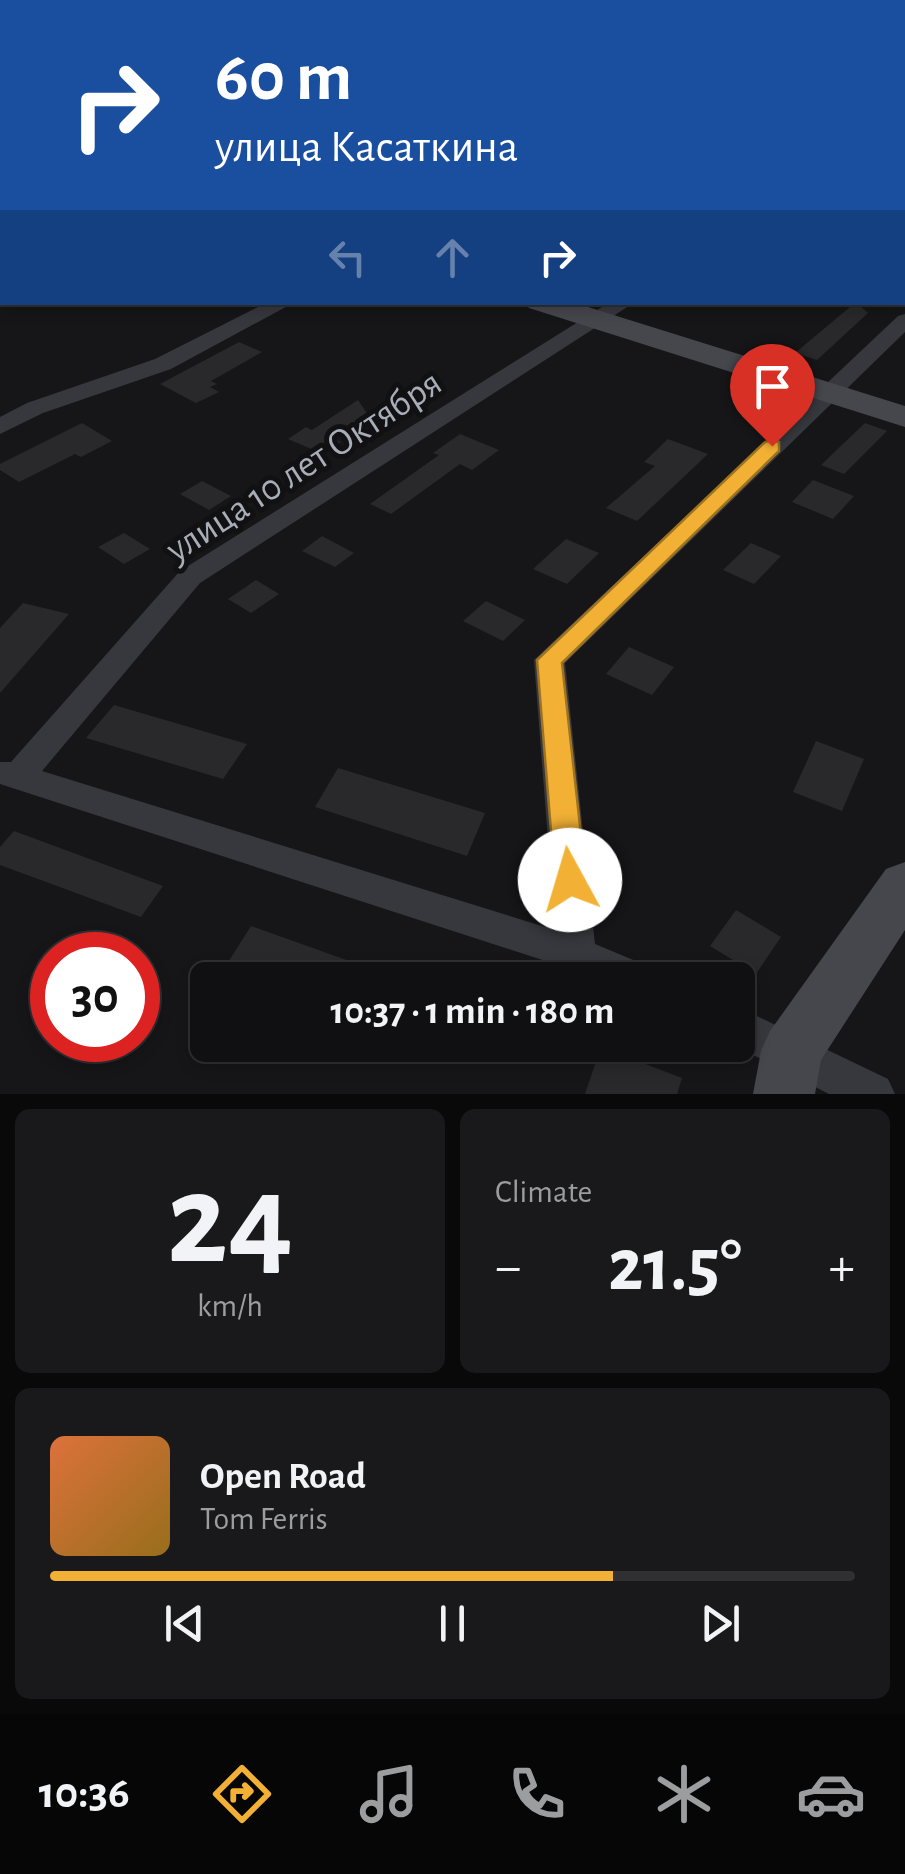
<!DOCTYPE html>
<html lang="en">
<head>
<meta charset="utf-8">
<style>
	body { margin:0; font-family:"Alegreya Sans",sans-serif; background:#19191b; color:#f1f3f6; height:100vh; display:flex; flex-direction:column; font-size:38px; white-space:nowrap }
	* { box-sizing:border-box; margin:0 }
	p { font-size:32px; color:#9c9d9f }
	.icon { flex:none; width:55px; height:55px; fill:none; stroke:currentColor; stroke-width:2; stroke-linecap:round; stroke-linejoin:round }
	.map { position:relative; height:1094px; overflow:hidden }
	.panel { display:flex; flex-direction:column; gap:15px; padding:15px; background:#09090a; flex:1 }
	.panel>* { flex:none }
	.top-card { position:absolute; left:0px; top:0px; width:905px; height:305px; box-shadow:0 5px 15px #0003,0 0 0 2px #303032; background:#1a4fa0; color:#fff; overflow:hidden }
	.speed { position:absolute; left:30px; top:932px; display:flex; gap:20px; font-size:50px; font-weight:700; text-align:center }
	.speed>* { display:grid; place-content:center; width:130px; height:130px; border-radius:50%; background:#101012; box-shadow:0 5px 15px #0003,0 0 0 2px #303032; line-height:1 }
	.speed .limit { border:15px solid #d22; background:#fff; color:#111 }
	.pin { position:absolute; display:grid; place-items:center; width:85px; height:85px; color:#fff; margin:-102px -42px; border-radius:50% 50% 50% 0; rotate:-45deg; box-shadow:0 0 10px #0007 }
	.pin .icon { rotate:45deg }
	.me { position:absolute; width:110px; margin:-55px; rotate:354deg; stroke-linejoin:round; filter:drop-shadow(0 0 8px #0008) }
	.turn { display:flex; align-items:center; gap:35px; height:210px; padding:0 50px; font-size:45px }
	.turn .icon { width:130px; height:130px; stroke-width:2.5 }
	.turn b { display:block; font-size:70px; line-height:85px }
	.lanes { display:flex; align-items:center; height:95px; padding:0 50px; background:#0003; justify-content:center; gap:50px; direction:ltr }
	.lanes .off { opacity:.35 }
	.big { font-size:75px; font-weight:600; line-height:1.1 }
	.panel .card { flex:1; display:flex; flex-direction:column; justify-content:center; gap:15px; min-width:0; padding:0 35px; border-radius:15px; background:#19191b }
	.panel .dial { align-items:center; gap:0 }
	.dial b { font-size:130px; line-height:1 }
	.song { display:flex; align-items:center; gap:30px }
	.cover { width:120px; height:120px; border-radius:15px; background:linear-gradient(135deg,hsl(20 70% 55%),hsl(40 70% 35%)) }
	.played { height:10px; border-radius:5px; background:linear-gradient(90deg,#f2b134 70%,#303032 70%) }
	.keys { display:flex; justify-content:space-around; direction:ltr }
	.heat { display:flex; justify-content:space-between; align-items:center; font-size:55px; direction:ltr }
	.panel .tiles { flex:1; display:grid; gap:15px; grid-template-columns:1fr 1fr }
	.card:last-child { grid-column:span 2 }
	.trip { position:absolute; left:190px; top:962px; width:565px; height:100px; border-radius:15px; background:#101012; box-shadow:0 5px 15px #0003,0 0 0 2px #303032; font-weight:600; line-height:100px; text-align:center }
	.tabs { display:flex; height:160px; justify-content:space-around; align-items:center; background:#060607; color:#9c9d9f }
	.tabs .icon { width:70px; height:70px }
	.tabs .selected { color:#f2b134 }
	.tabs b { font-size:45px; color:#f1f3f6 }
	.map>svg:first-child { display:block }
	.building { fill:#29292c }
	.lines { fill:none; stroke-linecap:round; stroke-linejoin:round }
	.lane { fill:#37383d; fill-rule:evenodd }
	.street { fill:#37383d; fill-rule:evenodd }
	.secondary { fill:#45474d; fill-rule:evenodd }
	.route { fill:#f2b134; stroke:#9d7322; stroke-width:2.5 }
	.labels { text-anchor:middle; stroke-width:10; stroke-linejoin:round; paint-order:stroke }
	.street-label { font-size:38px; fill:#a8adb8; stroke:#111113 }
</style>
</head>
<body>
<div class="map">
<svg width="905" height="1094" viewBox="0 0 905 1094">
	<rect width="100%" height="100%" fill="#161618"/>
	<g class="building">
		<path d="M 856,302 L 868,313 L 817,360 L 795,353 Z"/>
		<path d="M 239,342 L 262,352 L 211,381 L 217,384 L 210,387 L 219,392 L 196,403 L 160,384 Z"/>
		<path d="M 358,400 L 368,415 L 333,438 L 341,442 L 323,454 L 288,439 L 306,427 L 312,430 Z"/>
		<path d="M 82,423 L 112,441 L 81,457 L 75,454 L 19,482 L 0,470 L 0,464 Z"/>
		<path d="M 865,423 L 887,431 L 844,474 L 821,465 Z"/>
		<path d="M 460,434 L 499,450 L 472,470 L 460,464 L 391,514 L 370,504 L 439,455 L 433,453 Z"/>
		<path d="M 668,439 L 708,454 L 637,521 L 606,508 L 655,466 L 644,462 Z"/>
		<path d="M 813,480 L 854,496 L 833,519 L 792,502 Z"/>
		<path d="M 202,481 L 231,496 L 209,510 L 180,494 Z"/>
		<path d="M 124,533 L 150,549 L 124,564 L 98,547 Z"/>
		<path d="M 322,536 L 354,553 L 335,567 L 302,551 Z"/>
		<path d="M 566,539 L 599,553 L 567,584 L 533,569 Z"/>
		<path d="M 751,543 L 781,556 L 754,584 L 723,570 Z"/>
		<path d="M 256,580 L 279,594 L 251,613 L 228,599 Z"/>
		<path d="M 486,601 L 525,620 L 503,641 L 463,621 Z"/>
		<path d="M 23,603 L 69,614 L 0,693 L 0,628 Z"/>
		<path d="M 629,647 L 674,667 L 652,695 L 606,674 Z"/>
		<path d="M 114,705 L 247,744 L 223,779 L 86,738 Z"/>
		<path d="M 816,741 L 864,759 L 842,811 L 793,792 Z"/>
		<path d="M 338,768 L 485,813 L 467,856 L 315,807 Z"/>
		<path d="M 14,831 L 163,886 L 141,917 L 0,865 L 0,847 Z"/>
		<path d="M 736,910 L 781,937 L 756,974 L 710,946 Z"/>
		<path d="M 251,926 L 394,977 L 393,980 L 260,980 L 225,967 Z"/>
		<path d="M 601,1047 L 682,1078 L 677,1094 L 585,1094 Z"/>
	</g>
	<g class="lines">
		<path class="lane" d="M 902,24 L 905,25 L 905,29 L 902,28 Z"/>
		<g class="street">
			<path d="M 902,140 L 905,141 L 905,151 L 902,150 Z"/>
			<rect x="0" y="163" width="2" height="10"/>
			<path d="M 2,270 L 2,282 L 0,283 L 0,271 Z"/>
			<path d="M 268,302 L 295,302 L 171,369 L 43,413 L 0,434 L 0,417 L 27,403 L 155,359 Z"/>
			<path d="M 610,302 L 635,302 L 200,583 L 42,771 L 555,930 L 534,660 L 898,316 L 905,314 L 905,332 L 565,663 L 595,944 L 650,967 L 656,980 L 594,980 L 567,968 L 0,784 L 0,762 L 11,762 L 180,571 Z"/>
			<path d="M 738,1007 L 888,1079 L 895,1094 L 829,1094 L 734,1045 L 738,1045 Z"/>
		</g>
		<g class="secondary">
			<path d="M 0,124 L 2,125 L 2,139 L 0,138 Z"/>
			<path d="M 525,302 L 572,302 L 905,406 L 905,427 L 529,308 Z"/>
			<path d="M 905,862 L 905,930 L 821,1060 L 815,1094 L 753,1094 L 761,1051 L 770,1031 L 886,869 Z"/>
		</g>
	</g>
	<path class="route" d="M 772,440 L 779,442 L 779,451 L 562,663 L 586,880 L 581,889 L 570,893 L 560,889 L 555,880 L 537,660 L 765,442 Z"/>
	<g class="labels">
		<g class="street-label">
			<text transform="translate(303 465) rotate(-33)" y="13">улица 10 лет Октября</text>
		</g>
	</g>
</svg>
<div class="speed"><div class="limit">30</div></div>
<div class="pin" style="left:772px;top:446px;background:#d93025"><svg class="icon" aria-label="arrive" viewBox="0 0 24 24"><path d="M6 21V4h12l-3 4 3 4H6"/></svg></div>
<svg class="me" style="left:570px;top:880px" viewBox="-20 -20 40 40"><circle r="19" fill="#fff"/><path d="M0-13L10 11 0 6-10 11z" fill="#f2b134"/></svg>
<div class="trip">10:37 · 1 min · 180 m</div>
<div class="top-card">
<div class="turn"><svg class="icon" aria-label="right" viewBox="0 0 24 24"><path d="M7 20v-9h11M14 6l5 5-5 5"/></svg><div><b>60 m</b>улица Касаткина</div></div>
<div class="lanes"><svg class="icon off" aria-label="left" viewBox="0 0 24 24"><path d="M17 20v-9H6M10 6l-5 5 5 5"/></svg><svg class="icon off" aria-label="ahead" viewBox="0 0 24 24"><path d="M12 20V5M6 11l6-6 6 6"/></svg><svg class="icon" aria-label="right" viewBox="0 0 24 24"><path d="M7 20v-9h11M14 6l5 5-5 5"/></svg></div>
</div>
</div>
<section class="panel">
<div class="tiles">
<div class="card dial"><b>24</b><p>km/h</p></div>
<div class="card"><p>Climate</p>
<div class="heat"><a>−</a><b class="big">21.5°</b><a>+</a></div>
</div>
<div class="card">
<div class="song"><i class="cover"></i><div><b>Open Road</b><p>Tom Ferris</p></div></div>
<div class="played"></div>
<div class="keys"><svg class="icon" aria-label="previous" viewBox="0 0 24 24"><path d="M18 5L8 12l10 7zM5 5v14"/></svg><svg class="icon" aria-label="pause" viewBox="0 0 24 24"><path d="M8 5v14M16 5v14"/></svg><svg class="icon" aria-label="next" viewBox="0 0 24 24"><path d="M6 5l10 7-10 7zM19 5v14"/></svg></div>
</div>
</div>
</section>
<nav class="tabs">
<b>10:36</b>
<svg class="icon selected" aria-label="directions" viewBox="0 0 24 24"><path d="M12 3l9 9-9 9-9-9zM9 14v-3h6M13 9l2 2-2 2"/></svg>
<svg class="icon" aria-label="music" viewBox="0 0 24 24"><path d="M9 18V5l10-2v13"/><circle cx="6" cy="18" r="3"/><circle cx="16" cy="16" r="3"/></svg>
<svg class="icon" aria-label="phone" viewBox="0 0 24 24"><path d="M5 4h4l2 5-3 2q2 4 5 5l2-3 5 2v4C11 20 4 13 5 4z"/></svg>
<svg class="icon" aria-label="climate" viewBox="0 0 24 24"><path d="M12 3v18M4 7l16 10M4 17L20 7"/></svg>
<svg class="icon" aria-label="car" viewBox="0 0 24 24"><path d="M5 17H2v-5l4-1 3-4h7l3 4 3 1v5h-3M9 17h6M6 11h13"/><circle cx="7" cy="17" r="2"/><circle cx="17" cy="17" r="2"/></svg>
</nav>
</body>
</html>
